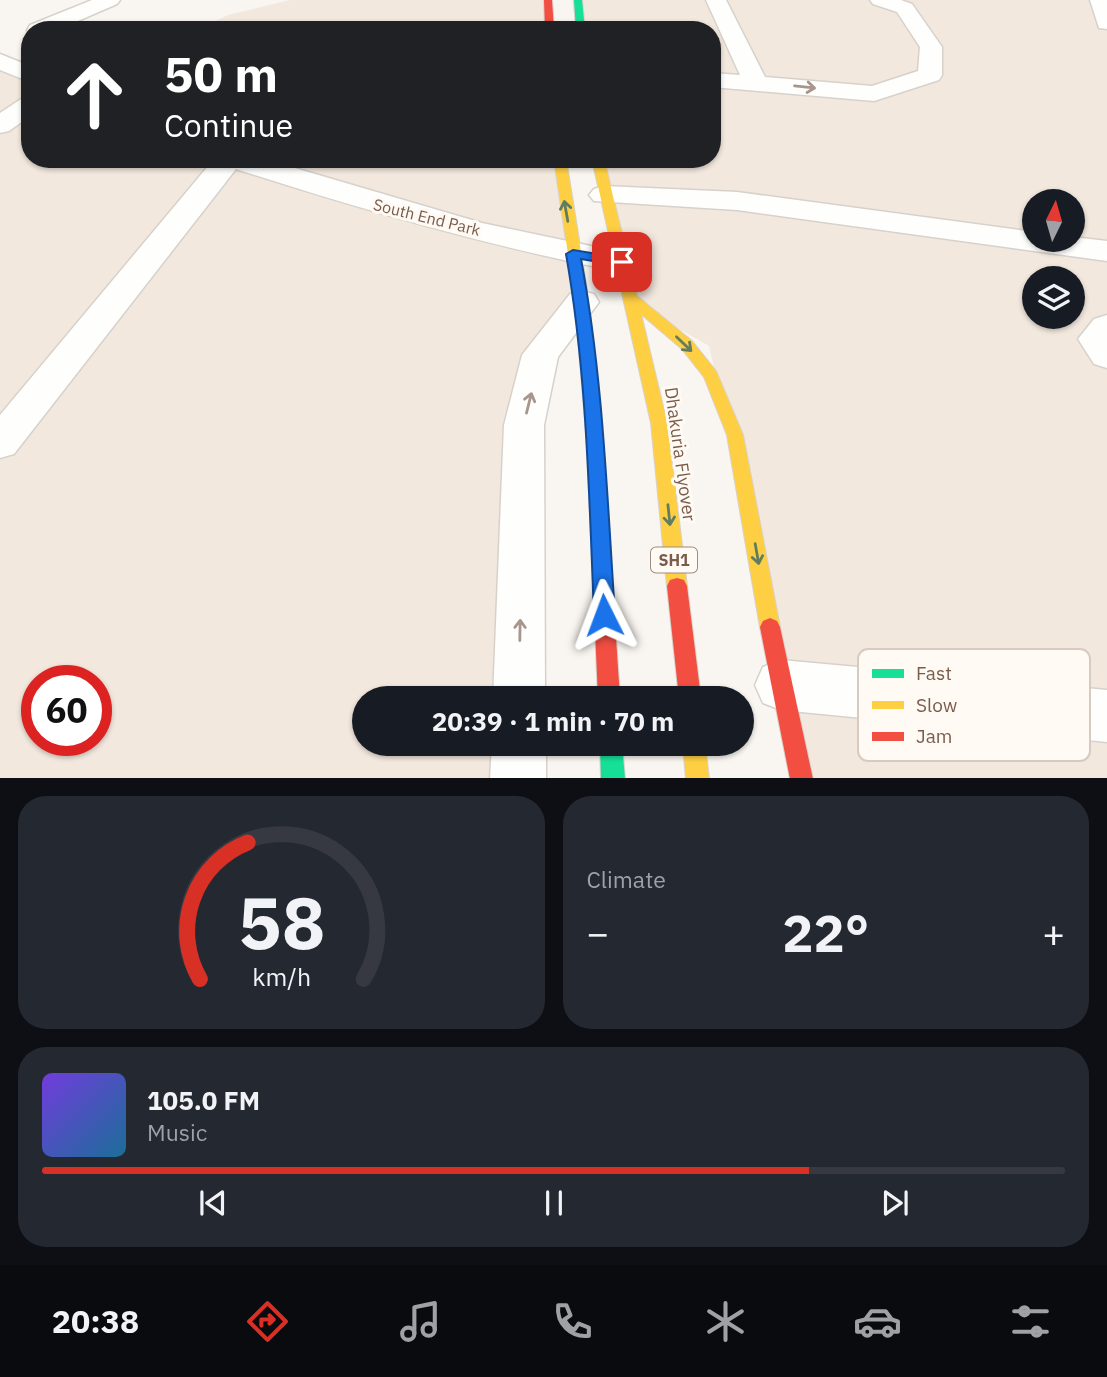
<!DOCTYPE html>
<html lang="en">
<head>
<meta charset="utf-8">
<style>
	body { margin:0; font-family:"IBM Plex Sans",sans-serif; background:#242831; color:#f1f3f6; height:100vh; display:flex; flex-direction:column; font-size:26px; white-space:nowrap }
	* { box-sizing:border-box; margin:0 }
	p { font-size:23px; color:#9ea1a6 }
	.icon { flex:none; width:38px; height:38px; fill:none; stroke:currentColor; stroke-width:2; stroke-linecap:round; stroke-linejoin:round }
	.map { position:relative; height:778px; overflow:hidden }
	.sheet { display:flex; flex-direction:column; gap:18px; padding:18px; background:#0d0f14; flex:1 }
	.sheet>* { flex:none }
	.hud { position:absolute; left:21px; top:21px; width:700px; height:147px; border-radius:28px; box-shadow:0 2px 5px #0004; background:#202124; color:#fff; overflow:hidden }
	.needle { width:46px; rotate:5deg }
	.controls { position:absolute; left:1022px; top:189px; display:grid; gap:14px }
	.controls a { display:grid; place-items:center; width:63px; height:63px; border-radius:50%; background:#171b24; box-shadow:0 2px 5px #0004; font-size:35px }
	.speed { position:absolute; left:21px; top:665px; display:flex; gap:14px; font-size:35px; font-weight:700; text-align:center }
	.speed>* { display:grid; place-content:center; width:91px; height:91px; border-radius:50%; background:#171b24; box-shadow:0 2px 5px #0004; line-height:1 }
	.speed .limit { border:10px solid #d22; background:#fff; color:#111 }
	.pin { position:absolute; display:grid; place-items:center; width:60px; height:60px; color:#fff; margin:-30px; border-radius:14px; box-shadow:0 4px 10px #0006 }
	.me { position:absolute; width:77px; margin:-38px; rotate:357deg; stroke-linejoin:round; filter:drop-shadow(0 0 5px #0008) }
	.turn { display:flex; align-items:center; gap:24px; height:147px; padding:0 28px; font-size:32px }
	.turn .icon { width:91px; height:91px; stroke-width:2.5 }
	.turn b { display:block; font-size:49px; line-height:60px }
	.big { font-size:52px; font-weight:700; line-height:1.1 }
	.sheet .card { flex:1; display:flex; flex-direction:column; justify-content:center; gap:10px; min-width:0; padding:0 24px; border-radius:28px; background:#242831 }
	.sheet .dial { align-items:center; gap:0 }
	.dial svg { height:182px; overflow:visible; fill:none; stroke:#363941; stroke-width:7; stroke-linecap:round; text-anchor:middle }
	.dial text { fill:#f1f3f6; stroke:none }
	.song { display:flex; align-items:center; gap:21px }
	.cover { width:84px; height:84px; border-radius:10px; background:linear-gradient(135deg,hsl(260 70% 55%),hsl(200 70% 35%)) }
	.played { height:7px; border-radius:4px; background:linear-gradient(90deg,#d93025 75%,#363941 75%) }
	.keys { display:flex; justify-content:space-around; direction:ltr }
	.heat { display:flex; justify-content:space-between; align-items:center; font-size:38px; direction:ltr }
	.sheet .tiles { flex:1; display:grid; gap:18px; grid-template-columns:1fr 1fr }
	.card:last-child { grid-column:span 2 }
	.trip { position:absolute; left:352px; top:686px; width:402px; height:70px; border-radius:35px; background:#171b24; box-shadow:0 2px 5px #0004; font-weight:700; line-height:70px; text-align:center }
	.menu { display:flex; height:112px; justify-content:space-around; align-items:center; background:#090b0e; color:#9ea1a6 }
	.menu .icon { width:49px; height:49px }
	.menu .selected { color:#d93025 }
	.menu b { font-size:32px; color:#f1f3f6 }
	.map>svg:first-child { display:block }
	.residential { fill:#f2e8de; fill-rule:evenodd }
	.lines { fill:none; stroke-linecap:round; stroke-linejoin:round }
	.street-casing { stroke:#d7d1cb; stroke-width:3 }
	.fast-casing { stroke:#d9d2cb; stroke-width:2 }
	.slow-casing { stroke:#d9d2cb; stroke-width:2 }
	.jam-casing { stroke:#d9d2cb; stroke-width:2 }
	.street { fill:#fefefd; fill-rule:evenodd }
	.fast { fill:#16e098; fill-rule:evenodd }
	.slow { fill:#ffcf43; fill-rule:evenodd }
	.jam { fill:#f24e42; fill-rule:evenodd }
	.oneway { stroke:#a8958b }
	.oneway2 { stroke:#617d60 }
	.route { fill:#1a73e8; stroke:#114b97; stroke-width:2 }
	.labels { text-anchor:middle; stroke-width:6; stroke-linejoin:round; paint-order:stroke }
	.far-street-label { font-size:16px; fill:#7a5c4d; stroke:#fffaf3 }
	.shield { fill:#fffaf3; stroke:#a28b7f; stroke-width:2 }
	.shield-label { font-size:16px; font-weight:bold; fill:#7a5c4d }
	.street-label { font-size:18px; fill:#7a5c4d; stroke:#fffaf3 }
	.key { fill:#fffaf3; stroke:#d7cbc1; stroke-width:2 }
	.key-label { font-size:19px; fill:#7a5c4d }
</style>
</head>
<body>
<div class="map">
<svg width="1107" height="779" viewBox="0 0 1107 779">
	<rect width="100%" height="100%" fill="#f9f5f0"/>
	<g class="residential">
		<path d="M 290,0 L 545,0 L 549,30 L 196,30 L 228,15 Z"/>
		<path d="M 572,0 L 1107,0 L 1107,778 L 812,778 L 709,346 L 622,296 L 598,159 L 712,159 L 712,30 L 577,30 ZM 1034,201 L 1073,201 L 1073,240 L 1034,240 ZM 1034,278 L 1073,278 L 1073,317 L 1034,317 Z"/>
		<path d="M 30,56 L 30,159 L 564,159 L 580,303 L 530,436 L 519,698 L 364,698 L 364,744 L 517,744 L 516,778 L 0,778 L 0,67 ZM 37,681 L 96,681 L 96,740 L 37,740 Z"/>
	</g>
	<g class="lines">
		<defs>
			<g id="street">
				<path d="M 92,0 L 120,0 L 117,4 L 57,30 L 30,30 L 30,34 L 27,30 L 30,25 Z"/>
				<path d="M 706,0 L 726,0 L 765,77 L 872,86 L 918,71 L 920,47 L 897,12 L 873,4 L 870,0 L 901,0 L 912,4 L 942,47 L 942,75 L 939,80 L 874,101 L 712,87 L 712,73 L 740,75 Z"/>
				<path d="M 1090,0 L 1107,0 L 1107,29 L 1099,28 Z"/>
				<path d="M 0,54 L 30,66 L 30,82 L 0,70 Z"/>
				<path d="M 30,96 L 30,116 L 9,131 L 0,133 L 0,113 L 21,99 Z"/>
				<path d="M 214,159 L 264,159 L 482,223 L 634,255 L 638,262 L 634,269 L 622,272 C 491,247 363,210 236,169 L 14,454 L 0,458 L 0,415 Z"/>
				<path d="M 604,186 L 737,192 L 1034,232 L 1034,240 L 1073,240 L 1073,237 L 1107,241 L 1107,261 L 737,210 L 594,201 L 589,195 L 594,189 Z"/>
				<path d="M 582,291 L 594,294 L 599,302 L 558,357 L 544,425 L 545,698 L 493,698 L 504,425 L 522,355 L 570,294 Z"/>
				<path d="M 1107,315 L 1107,368 L 1094,364 L 1078,339 L 1094,319 Z"/>
				<path d="M 781,660 L 1107,690 L 1107,742 L 781,710 L 763,703 L 755,685 L 763,667 Z"/>
				<path d="M 492,744 L 546,744 L 546,779 L 490,779 Z"/>
			</g>
			<g id="fast">
				<path d="M 574,0 L 582,0 L 585,30 L 576,30 Z"/>
				<path d="M 600,744 L 622,744 L 625,779 L 601,779 Z"/>
			</g>
			<g id="slow">
				<path d="M 554,159 L 566,159 L 589,302 L 603,444 L 601,448 L 589,448 L 587,444 L 575,302 Z"/>
				<path d="M 592,159 L 604,159 L 637,296 L 692,341 L 716,371 L 743,435 L 780,627 L 777,633 L 770,636 L 763,633 L 760,627 L 727,435 L 704,377 L 682,349 L 641,314 L 667,423 L 687,586 L 684,592 L 677,594 L 670,592 L 667,586 L 651,423 Z"/>
				<path d="M 683,744 L 705,744 L 709,779 L 686,779 Z"/>
			</g>
			<g id="jam">
				<path d="M 544,0 L 552,0 L 554,30 L 545,30 Z"/>
				<path d="M 595,438 L 601,440 L 603,444 L 620,698 L 598,698 L 587,444 L 589,440 Z"/>
				<path d="M 677,578 L 684,580 L 687,586 L 701,698 L 679,698 L 667,586 L 670,580 Z"/>
				<path d="M 770,618 L 777,621 L 780,627 L 813,779 L 790,779 L 760,627 L 763,621 Z"/>
			</g>
		</defs>
		<use href="#street" class="street-casing"/>
		<use href="#fast" class="fast-casing"/>
		<use href="#slow" class="slow-casing"/>
		<use href="#jam" class="jam-casing"/>
		<use href="#street" class="street"/>
		<use href="#fast" class="fast"/>
		<use href="#slow" class="slow"/>
		<use href="#jam" class="jam"/>
	</g>
	<defs><path id="oneway-shaft" d="M-6 0H5M1.5-3L5.5 0L1.5 3" fill="none" stroke-width="1.6" stroke-linecap="round" stroke-linejoin="round" transform="scale(1.75)"/></defs>
	<g class="oneway">
		<use href="#oneway-shaft" transform="translate(805 87) rotate(6)"/>
		<use href="#oneway-shaft" transform="translate(529 403) rotate(-76)"/>
		<use href="#oneway-shaft" transform="translate(520 630) rotate(-89)"/>
	</g>
	<g class="oneway2">
		<use href="#oneway-shaft" transform="translate(566 211) rotate(-100)"/>
		<use href="#oneway-shaft" transform="translate(684 344) rotate(44)"/>
		<use href="#oneway-shaft" transform="translate(669 515) rotate(84)"/>
		<use href="#oneway-shaft" transform="translate(757 554) rotate(80)"/>
	</g>
	<path class="route" d="M 573,250 L 622,258 L 629,262 L 622,266 L 581,259 C 603,376 607,496 615,615 L 612,621 L 604,624 L 597,621 L 594,615 C 589,494 587,373 566,254 Z"/>
	<g class="labels">
		<g class="far-street-label">
			<text transform="translate(427 217) rotate(14)" y="6">South End Park</text>
		</g>
		<rect class="shield" x="651" y="547.5" width="46" height="25" rx="5"/>
		<g class="shield-label">
			<text x="674" y="566">SH1</text>
		</g>
		<g class="street-label">
			<text transform="translate(680 454) rotate(82)" y="6">Dhakuria Flyover</text>
		</g>
	</g>
	<rect x="858" y="649" width="232" height="112" rx="10" class="key"/>
	<rect x="872" y="669" width="32" height="9" fill="#16e098"/>
	<rect x="872" y="701" width="32" height="8" fill="#ffcf43"/>
	<rect x="872" y="732" width="32" height="9" fill="#f24e42"/>
	<g class="key-label">
		<text x="916" y="680">Fast</text>
		<text x="916" y="712">Slow</text>
		<text x="916" y="743">Jam</text>
	</g>
</svg>
<div class="controls">
<a><svg class="needle" viewBox="-14 -14 28 28"><path d="M0-13l5 13h-10z" fill="#e53935"/><path d="M0 13l5-13h-10z" fill="#9ea1a6"/></svg></a>
<a><svg class="icon" aria-label="layers" viewBox="0 0 24 24"><path d="M12 4l9 5-9 5-9-5zM3 14l9 5 9-5"/></svg></a>
</div>
<div class="speed"><div class="limit">60</div></div>
<div class="pin" style="left:622px;top:262px;background:#d93025"><svg class="icon" aria-label="arrive" viewBox="0 0 24 24"><path d="M6 21V4h12l-3 4 3 4H6"/></svg></div>
<svg class="me" style="left:604px;top:615px" viewBox="-20 -20 40 40"><path d="M0-17L14 15 0 8-14 15z" fill="#1a73e8" stroke="#fff" stroke-width="4"/></svg>
<div class="trip">20:39 · 1 min · 70 m</div>
<div class="hud">
<div class="turn"><svg class="icon" aria-label="ahead" viewBox="0 0 24 24"><path d="M12 20V5M6 11l6-6 6 6"/></svg><div><b>50 m</b>Continue</div></div>
</div>
</div>
<section class="sheet">
<div class="tiles">
<div class="card dial"><svg viewBox="0 0 100 80">
<path d="M14 69A42 42 0 1 1 86 69"/>
<path d="M14 69A42 42 0 0 1 35 9" stroke="#d93025"/>
<text x="50" y="56" font-size="32" font-weight="700">58</text>
<text x="50" y="72" font-size="11">km/h</text>
</svg></div>
<div class="card"><p>Climate</p>
<div class="heat"><a>−</a><b class="big">22°</b><a>+</a></div>
</div>
<div class="card">
<div class="song"><i class="cover"></i><div><b>105.0 FM</b><p>Music</p></div></div>
<div class="played"></div>
<div class="keys"><svg class="icon" aria-label="previous" viewBox="0 0 24 24"><path d="M18 5L8 12l10 7zM5 5v14"/></svg><svg class="icon" aria-label="pause" viewBox="0 0 24 24"><path d="M8 5v14M16 5v14"/></svg><svg class="icon" aria-label="next" viewBox="0 0 24 24"><path d="M6 5l10 7-10 7zM19 5v14"/></svg></div>
</div>
</div>
</section>
<nav class="menu">
<b>20:38</b>
<svg class="icon selected" aria-label="directions" viewBox="0 0 24 24"><path d="M12 3l9 9-9 9-9-9zM9 14v-3h6M13 9l2 2-2 2"/></svg>
<svg class="icon" aria-label="music" viewBox="0 0 24 24"><path d="M9 18V5l10-2v13"/><circle cx="6" cy="18" r="3"/><circle cx="16" cy="16" r="3"/></svg>
<svg class="icon" aria-label="phone" viewBox="0 0 24 24"><path d="M5 4h4l2 5-3 2q2 4 5 5l2-3 5 2v4C11 20 4 13 5 4z"/></svg>
<svg class="icon" aria-label="climate" viewBox="0 0 24 24"><path d="M12 3v18M4 7l16 10M4 17L20 7"/></svg>
<svg class="icon" aria-label="car" viewBox="0 0 24 24"><path d="M5 17H2v-5l4-1 3-4h7l3 4 3 1v5h-3M9 17h6M6 11h13"/><circle cx="7" cy="17" r="2"/><circle cx="17" cy="17" r="2"/></svg>
<svg class="icon" aria-label="filters" viewBox="0 0 24 24"><path d="M4 7h16M4 17h16"/><circle cx="9" cy="7" r="2"/><circle cx="15" cy="17" r="2"/></svg>
</nav>
</body>
</html>
